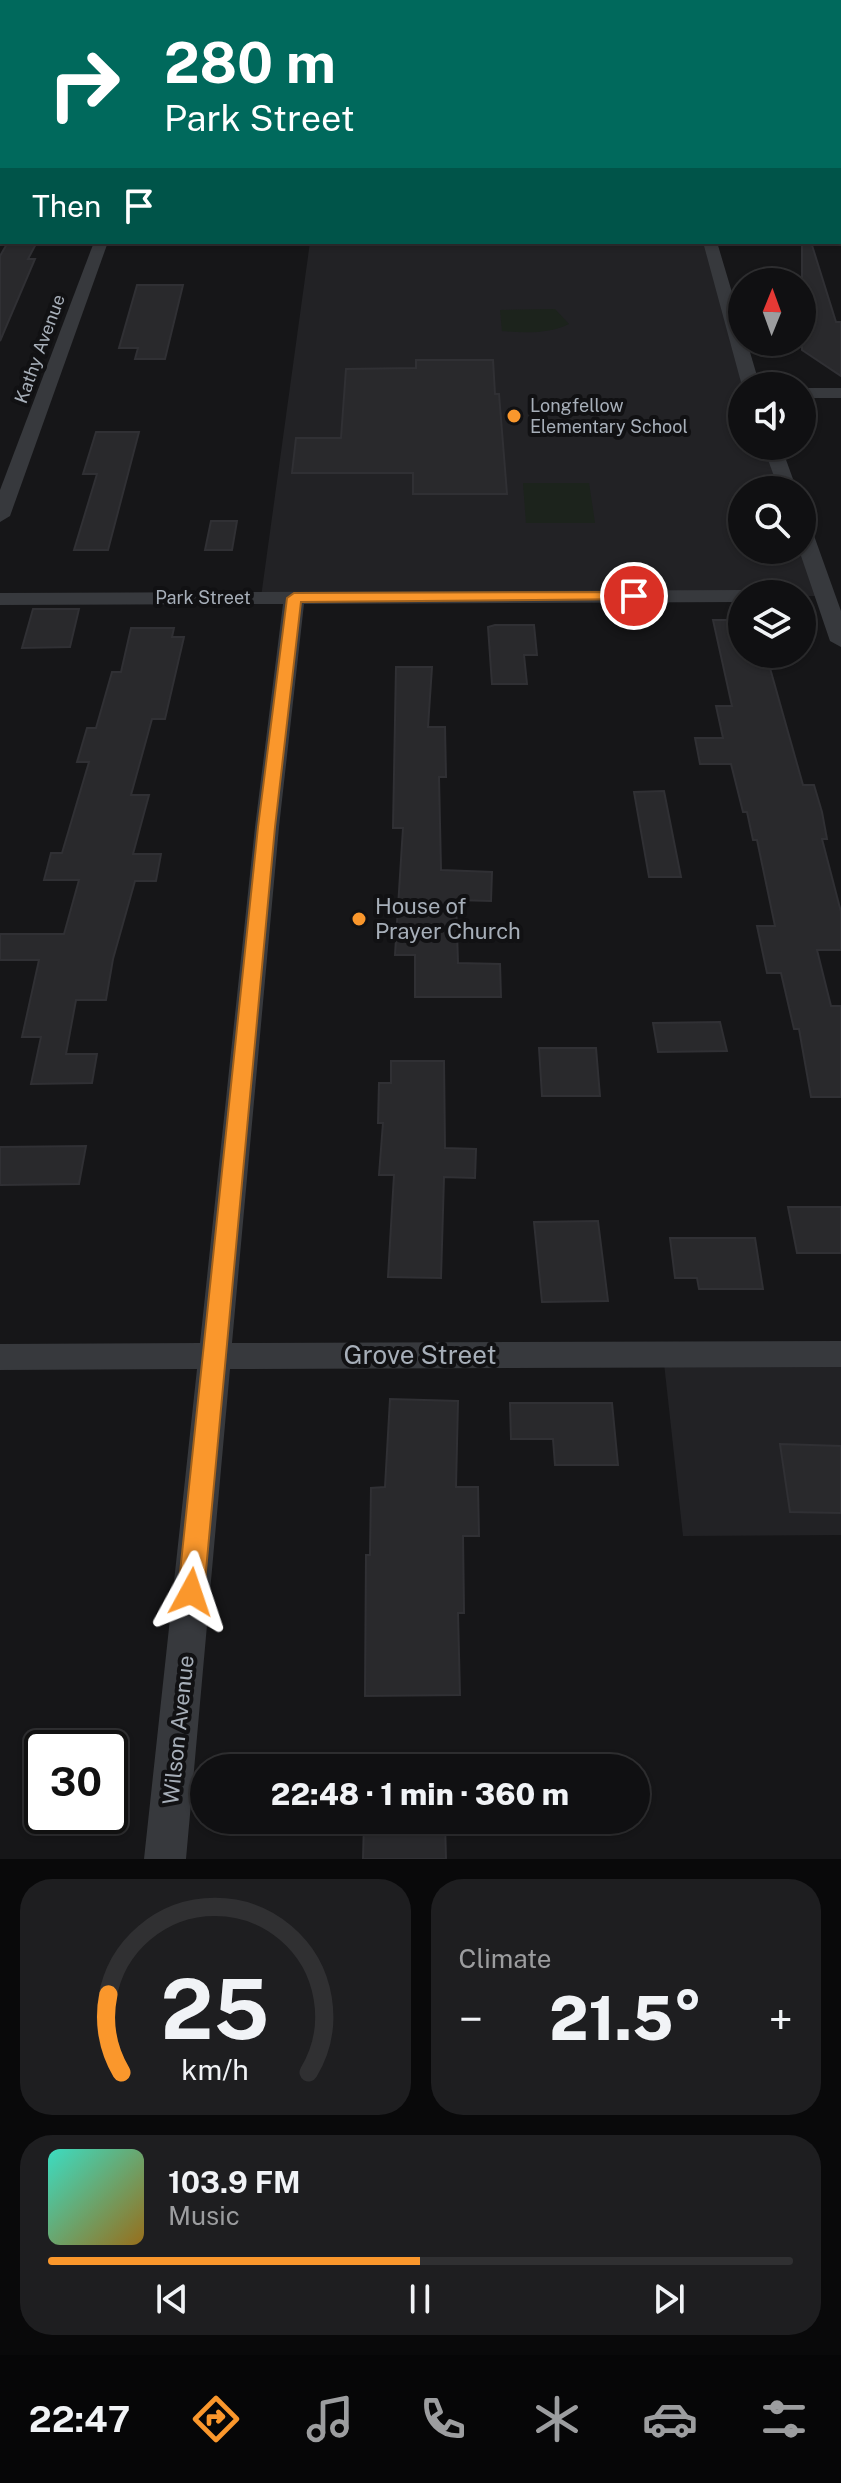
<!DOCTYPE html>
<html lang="en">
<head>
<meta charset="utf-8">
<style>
	body { margin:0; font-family:"Public Sans",sans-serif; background:#1e1e20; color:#f1f3f6; height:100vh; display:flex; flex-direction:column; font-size:30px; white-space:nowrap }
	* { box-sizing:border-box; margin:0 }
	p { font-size:26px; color:#9c9d9f }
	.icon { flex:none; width:44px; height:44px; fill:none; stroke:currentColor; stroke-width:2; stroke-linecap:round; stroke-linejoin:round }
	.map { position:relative; height:1859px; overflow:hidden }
	.drawer { display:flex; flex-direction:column; gap:20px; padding:20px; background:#09090a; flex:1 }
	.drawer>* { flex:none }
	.banner { position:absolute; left:0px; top:0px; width:842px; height:244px; box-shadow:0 2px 6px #0004,0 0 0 2px #303032; background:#00695c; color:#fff; overflow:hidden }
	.needle { width:52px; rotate:1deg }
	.tools { position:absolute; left:728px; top:268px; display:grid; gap:16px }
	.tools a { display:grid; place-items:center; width:88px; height:88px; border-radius:50%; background:#101012; box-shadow:0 2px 6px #0004,0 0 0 2px #303032; font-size:40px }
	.speed { position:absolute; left:24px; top:1730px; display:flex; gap:16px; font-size:40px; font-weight:700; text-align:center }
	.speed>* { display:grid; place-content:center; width:104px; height:104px; border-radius:50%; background:#101012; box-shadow:0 2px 6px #0004,0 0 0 2px #303032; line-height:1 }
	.speed .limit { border:4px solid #111; border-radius:12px; background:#fff; color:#111 }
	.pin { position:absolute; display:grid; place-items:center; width:68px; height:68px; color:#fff; margin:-34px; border:4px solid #fff; border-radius:50%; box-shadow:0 2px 8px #0007 }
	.me { position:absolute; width:88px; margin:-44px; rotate:5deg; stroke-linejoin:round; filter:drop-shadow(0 0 6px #0008) }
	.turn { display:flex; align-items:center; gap:28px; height:168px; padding:0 32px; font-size:36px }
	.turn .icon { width:104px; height:104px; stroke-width:2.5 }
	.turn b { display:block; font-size:56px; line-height:68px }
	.then { display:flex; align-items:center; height:76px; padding:0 32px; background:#0003; gap:16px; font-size:30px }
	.big { font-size:60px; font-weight:800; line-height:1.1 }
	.drawer .tile { flex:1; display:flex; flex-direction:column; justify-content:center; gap:12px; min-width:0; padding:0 28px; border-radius:32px; background:#1e1e20 }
	.drawer .dial { align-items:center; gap:0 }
	.dial svg { height:208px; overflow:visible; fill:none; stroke:#303032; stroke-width:7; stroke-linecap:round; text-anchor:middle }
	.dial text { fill:#f1f3f6; stroke:none }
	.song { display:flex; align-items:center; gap:24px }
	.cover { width:96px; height:96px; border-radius:12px; background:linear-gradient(135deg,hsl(170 70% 55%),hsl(40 70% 35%)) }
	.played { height:8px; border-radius:4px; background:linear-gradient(90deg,#fa972c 50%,#303032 50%) }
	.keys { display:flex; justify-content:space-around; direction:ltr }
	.heat { display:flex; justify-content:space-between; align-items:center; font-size:44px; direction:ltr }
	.drawer .tiles { flex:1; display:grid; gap:20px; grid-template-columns:1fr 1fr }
	.tile:last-child { grid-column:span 2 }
	.trip { position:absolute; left:190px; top:1754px; width:460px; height:80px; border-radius:40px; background:#101012; box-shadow:0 2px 6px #0004,0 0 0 2px #303032; font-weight:800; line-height:80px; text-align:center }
	.dock { display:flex; height:128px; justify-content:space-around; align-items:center; background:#060607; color:#9c9d9f }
	.dock .icon { width:56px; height:56px }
	.dock .on { color:#fa972c }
	.dock b { font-size:36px; color:#f1f3f6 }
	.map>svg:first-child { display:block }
	.built { fill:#222225 }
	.green { fill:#1c231c }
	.building { fill:#29292c; stroke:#303034; stroke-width:2 }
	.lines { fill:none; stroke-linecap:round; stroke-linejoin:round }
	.street { fill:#37393d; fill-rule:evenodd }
	.route { fill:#fa972c; stroke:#a2621d; stroke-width:2 }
	.poi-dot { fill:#fa972c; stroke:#111113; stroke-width:3 }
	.labels { text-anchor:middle; stroke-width:8; stroke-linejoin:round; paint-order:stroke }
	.far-street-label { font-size:18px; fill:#a7afb9; stroke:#111113 }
	.far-poi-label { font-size:18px; fill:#a7afb9; stroke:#111113; text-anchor:start }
	.poi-label { font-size:22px; fill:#a7afb9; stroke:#111113; text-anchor:start }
	.street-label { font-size:22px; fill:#a7afb9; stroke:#111113 }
	.near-street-label { font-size:26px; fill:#a7afb9; stroke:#111113 }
</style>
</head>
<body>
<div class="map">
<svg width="841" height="1859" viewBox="0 0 841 1859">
	<rect width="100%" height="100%" fill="#161618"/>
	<g class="built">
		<path d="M 310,242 L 711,242 L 742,386 L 742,446 L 772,446 L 788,490 L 742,490 L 742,550 L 802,550 L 826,596 L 261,597 Z"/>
		<path d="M 663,1354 L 841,1354 L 841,1535 L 683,1536 Z"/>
	</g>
	<g class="green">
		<path d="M 99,0 L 647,0 L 648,2 L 98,2 Z"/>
		<path d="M 555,309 L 569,324 C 549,334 524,333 502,331 L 500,310 Z"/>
		<path d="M 523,483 L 589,483 L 595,523 L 526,523 Z"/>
	</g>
	<g class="building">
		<path d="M 8,242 L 37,242 L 28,259 L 35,259 L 0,341 L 0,256 Z"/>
		<path d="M 802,242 L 811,242 L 836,322 L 841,322 L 841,376 L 802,350 Z"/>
		<path d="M 137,285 L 183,285 L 165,359 L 135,359 L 138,348 L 119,348 Z"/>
		<path d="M 416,360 L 493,360 L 495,394 L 499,394 L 507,494 L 413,494 L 413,473 L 292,473 L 296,438 L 341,438 L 346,369 L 416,368 Z"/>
		<path d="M 96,432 L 139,432 L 108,550 L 74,550 L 97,474 L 83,474 Z"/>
		<path d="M 211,521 L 237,521 L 232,550 L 205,550 Z"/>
		<path d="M 33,609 L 79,609 L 70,647 L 22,648 Z"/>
		<path d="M 713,620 L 742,620 L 742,654 L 766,654 L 803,785 L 814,785 L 822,812 L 827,839 L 822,839 L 841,912 L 841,950 L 817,950 L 831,1006 L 841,1006 L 841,1097 L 811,1097 L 799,1029 L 794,1029 L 781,973 L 767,973 L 757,926 L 775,926 L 757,840 L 753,840 L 747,812 L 743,812 L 731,764 L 700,764 L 695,738 L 723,738 L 716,706 L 732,706 Z"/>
		<path d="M 495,625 L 534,625 L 537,655 L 524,655 L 527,684 L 492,684 L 488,627 Z"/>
		<path d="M 131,628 L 174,628 L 172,637 L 184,637 L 165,719 L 152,719 L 131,795 L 149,795 L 133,854 L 161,854 L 156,881 L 135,881 L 113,959 L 106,1000 L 76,1000 L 66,1054 L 97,1054 L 92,1083 L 31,1084 L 41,1037 L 22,1037 L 39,960 L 0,960 L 0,934 L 64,934 L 79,880 L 44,880 L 51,853 L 62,853 L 89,762 L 77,762 L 87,728 L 96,728 L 112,672 L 121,672 Z"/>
		<path d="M 396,667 L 432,667 L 428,727 L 445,727 L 446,777 L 439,777 L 441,870 L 492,872 L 491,901 L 456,900 L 458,963 L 500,964 L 501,997 L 415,997 L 415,955 L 395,955 L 403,828 L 393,828 Z"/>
		<path d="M 664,791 L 681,877 L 649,877 L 634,792 Z"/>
		<path d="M 720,1022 L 727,1051 L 658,1052 L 653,1023 Z"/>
		<path d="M 539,1048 L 596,1048 L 600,1096 L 542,1096 Z"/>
		<path d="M 391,1061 L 444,1061 L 445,1148 L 476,1149 L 475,1178 L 444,1177 L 441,1278 L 388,1277 L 394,1175 L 379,1175 L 383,1123 L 378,1123 L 379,1083 L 391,1083 Z"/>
		<path d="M 86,1146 L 79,1184 L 0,1185 L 0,1147 Z"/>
		<path d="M 788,1207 L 841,1207 L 841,1253 L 797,1253 Z"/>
		<path d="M 598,1221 L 608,1301 L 542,1302 L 534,1222 Z"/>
		<path d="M 670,1238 L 755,1238 L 763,1289 L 699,1289 L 697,1278 L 675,1278 Z"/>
		<path d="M 390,1399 L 458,1401 L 456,1487 L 478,1487 L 479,1536 L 463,1536 L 464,1613 L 458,1613 L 460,1695 L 365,1696 L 366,1555 L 370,1555 L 371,1488 L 385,1487 Z"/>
		<path d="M 510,1403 L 612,1403 L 618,1465 L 555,1465 L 553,1439 L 511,1439 Z"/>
		<path d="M 780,1444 L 841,1446 L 841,1513 L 790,1512 Z"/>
		<path d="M 364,1821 L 445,1822 L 446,1859 L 363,1859 Z"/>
	</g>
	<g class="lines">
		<g class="street">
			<path d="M 642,0 L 652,0 L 653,2 L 643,2 Z"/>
			<rect x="840" y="215" width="1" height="8"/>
			<path d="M 94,242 L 108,242 L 10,516 L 0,522 L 0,490 Z"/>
			<path d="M 703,242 L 717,242 L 742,326 L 742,342 L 747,342 L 760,386 L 742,386 Z"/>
			<rect x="802" y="388" width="39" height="10"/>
			<path d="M 763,446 L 781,446 L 797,490 L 779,490 Z"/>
			<path d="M 802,524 L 812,530 L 841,611 L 841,647 L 830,641 L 799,550 L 802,550 Z"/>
			<path d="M 742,590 L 751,594 L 742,594 L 742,602 L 304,604 L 279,827 L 232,1343 L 841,1341 L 841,1367 L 230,1369 L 186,1859 L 144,1859 L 197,1369 L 0,1370 L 0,1344 L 200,1343 L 255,827 L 283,604 L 0,605 L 0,593 Z"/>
		</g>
	</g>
	<path class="route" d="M 634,592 L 639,593 L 639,599 L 301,602 L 275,827 L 204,1592 L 200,1600 L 191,1603 L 182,1600 L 178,1592 L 258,827 L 287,598 L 294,593 Z"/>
	<g class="poi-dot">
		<circle cx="514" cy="416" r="8"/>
		<circle cx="359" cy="919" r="8"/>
	</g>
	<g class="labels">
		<g class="far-street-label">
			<text transform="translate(40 349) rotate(-70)" y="6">Kathy Avenue</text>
			<text x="203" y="604">Park Street</text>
		</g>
		<g class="far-poi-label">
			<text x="530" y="412">Longfellow<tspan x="530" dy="21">Elementary School</tspan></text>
		</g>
		<g class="poi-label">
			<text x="375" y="914">House of<tspan x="375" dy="25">Prayer Church</tspan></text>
		</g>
		<g class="street-label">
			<text transform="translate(178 1730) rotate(-84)" y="8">Wilson Avenue</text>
		</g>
		<g class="near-street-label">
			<text x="420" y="1364">Grove Street</text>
		</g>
	</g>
</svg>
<div class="tools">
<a><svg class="needle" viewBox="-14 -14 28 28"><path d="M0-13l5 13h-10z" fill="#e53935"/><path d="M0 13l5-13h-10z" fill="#9c9d9f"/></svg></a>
<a><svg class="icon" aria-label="sound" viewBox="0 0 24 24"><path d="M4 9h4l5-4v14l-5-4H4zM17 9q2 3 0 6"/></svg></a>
<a><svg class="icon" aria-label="search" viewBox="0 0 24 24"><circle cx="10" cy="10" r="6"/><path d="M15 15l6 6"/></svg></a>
<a><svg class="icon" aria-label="layers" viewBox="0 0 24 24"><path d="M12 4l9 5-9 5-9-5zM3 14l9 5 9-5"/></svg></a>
</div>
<div class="speed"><div class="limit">30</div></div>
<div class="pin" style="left:634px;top:596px;background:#d93025"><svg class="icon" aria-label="arrive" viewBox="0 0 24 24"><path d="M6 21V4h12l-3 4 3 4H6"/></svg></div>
<svg class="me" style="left:191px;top:1592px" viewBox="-20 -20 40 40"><path d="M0-17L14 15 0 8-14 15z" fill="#fa972c" stroke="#fff" stroke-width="4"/></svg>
<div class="trip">22:48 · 1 min · 360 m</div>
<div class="banner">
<div class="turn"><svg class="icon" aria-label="right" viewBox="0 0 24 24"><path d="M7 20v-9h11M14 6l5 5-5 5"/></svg><div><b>280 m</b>Park Street</div></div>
<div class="then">Then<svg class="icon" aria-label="arrive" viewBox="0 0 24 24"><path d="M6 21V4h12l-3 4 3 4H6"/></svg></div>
</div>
</div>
<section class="drawer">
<div class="tiles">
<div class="tile dial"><svg viewBox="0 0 100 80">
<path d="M14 69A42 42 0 1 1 86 69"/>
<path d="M14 69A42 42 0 0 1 9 39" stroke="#fa972c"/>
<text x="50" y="56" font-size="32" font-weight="700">25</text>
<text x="50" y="72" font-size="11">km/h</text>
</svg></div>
<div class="tile"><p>Climate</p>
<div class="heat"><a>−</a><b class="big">21.5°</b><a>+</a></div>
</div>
<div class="tile">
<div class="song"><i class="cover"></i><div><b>103.9 FM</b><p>Music</p></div></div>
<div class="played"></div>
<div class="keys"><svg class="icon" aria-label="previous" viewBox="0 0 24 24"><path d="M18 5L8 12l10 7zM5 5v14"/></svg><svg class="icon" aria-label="pause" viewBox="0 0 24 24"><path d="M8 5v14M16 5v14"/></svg><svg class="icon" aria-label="next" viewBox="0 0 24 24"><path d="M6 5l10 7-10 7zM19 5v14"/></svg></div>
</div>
</div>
</section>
<nav class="dock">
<b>22:47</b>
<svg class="icon on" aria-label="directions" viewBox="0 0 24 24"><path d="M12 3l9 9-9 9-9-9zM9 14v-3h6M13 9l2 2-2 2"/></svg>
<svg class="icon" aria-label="music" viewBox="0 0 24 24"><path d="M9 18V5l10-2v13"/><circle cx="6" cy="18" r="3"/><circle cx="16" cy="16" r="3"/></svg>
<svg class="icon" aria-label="phone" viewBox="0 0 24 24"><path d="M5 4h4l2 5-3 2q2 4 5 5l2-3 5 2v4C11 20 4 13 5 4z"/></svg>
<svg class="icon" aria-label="climate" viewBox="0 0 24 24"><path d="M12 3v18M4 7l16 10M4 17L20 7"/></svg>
<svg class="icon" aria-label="car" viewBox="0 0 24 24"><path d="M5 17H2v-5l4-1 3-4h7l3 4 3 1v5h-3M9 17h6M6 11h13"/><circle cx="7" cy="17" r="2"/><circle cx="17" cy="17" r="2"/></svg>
<svg class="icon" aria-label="filters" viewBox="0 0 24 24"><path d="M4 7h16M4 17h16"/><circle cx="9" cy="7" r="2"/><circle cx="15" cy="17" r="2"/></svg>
</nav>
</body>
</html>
